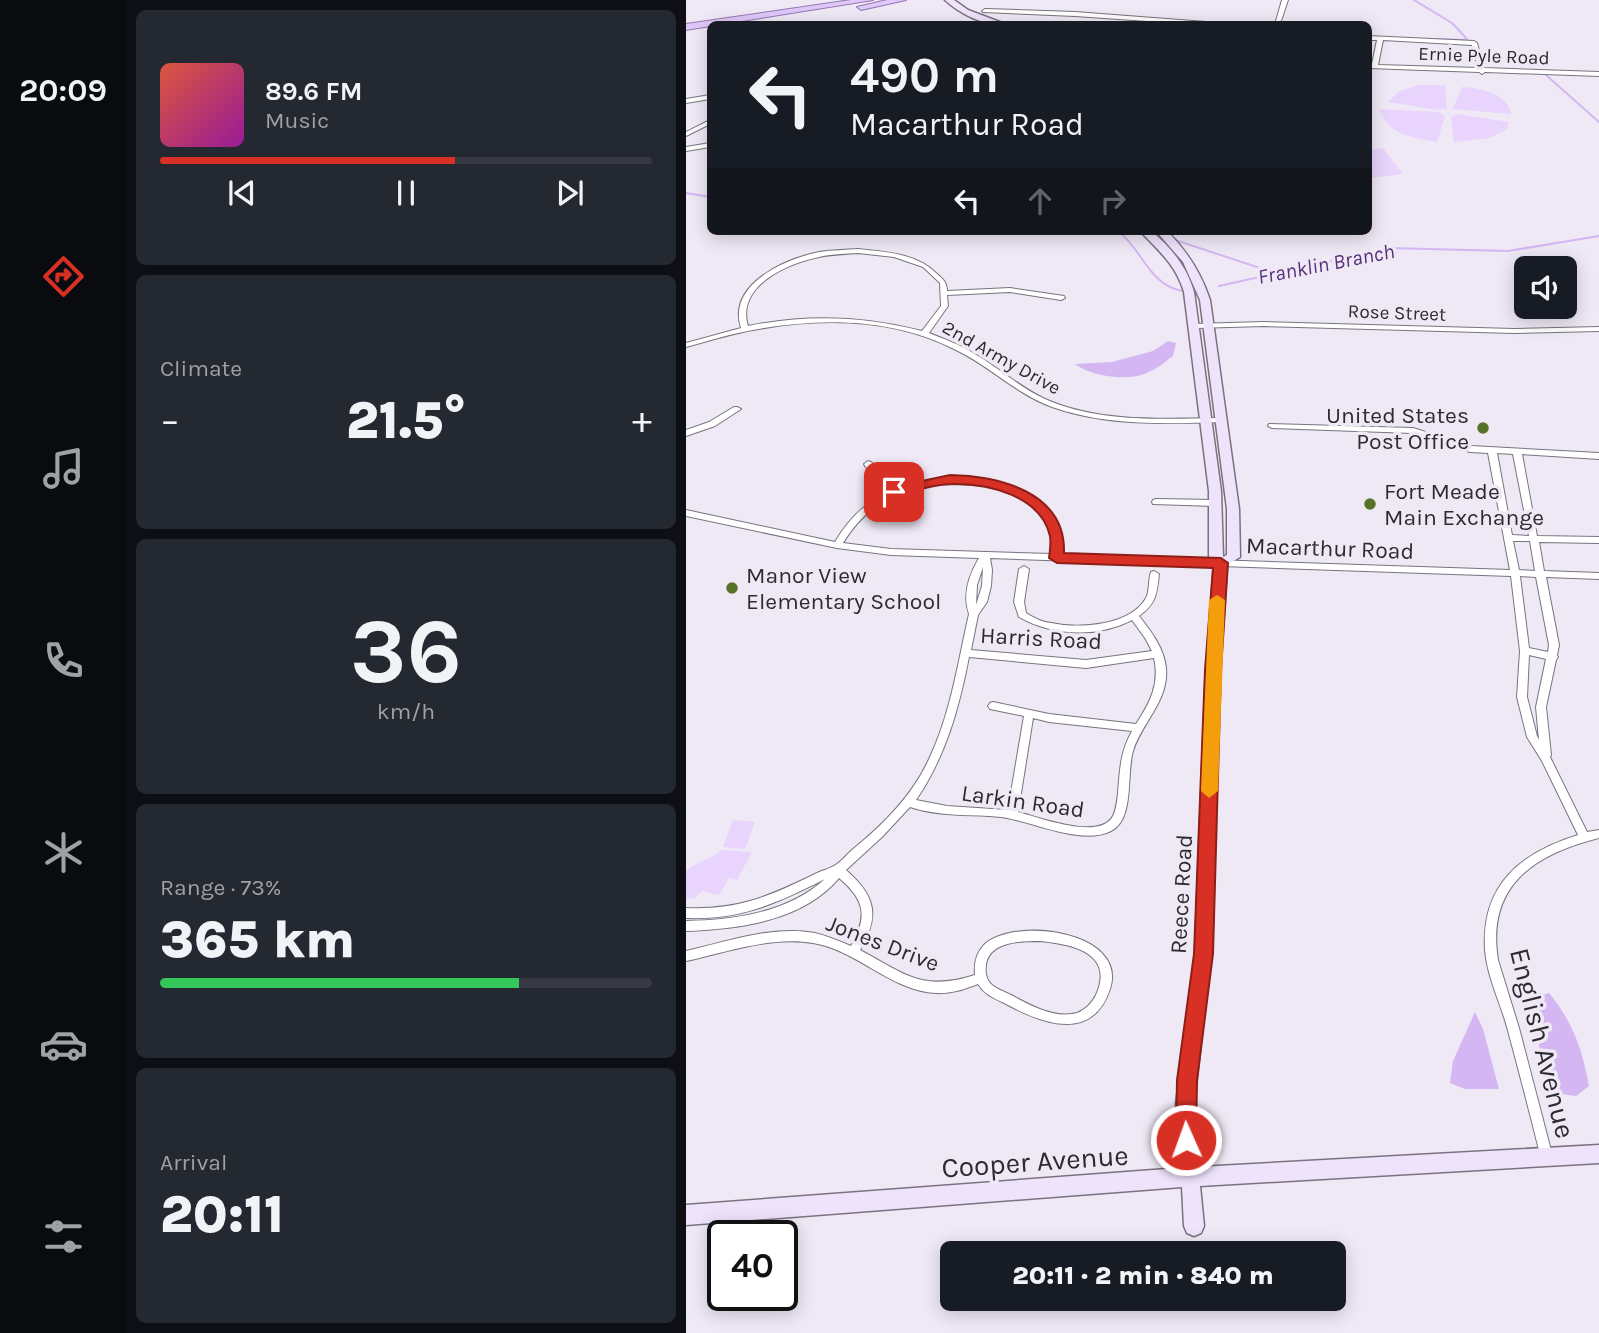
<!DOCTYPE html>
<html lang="en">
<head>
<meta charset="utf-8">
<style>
	body { margin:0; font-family:Karla,sans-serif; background:#242831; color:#f1f3f6; height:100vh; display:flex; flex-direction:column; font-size:26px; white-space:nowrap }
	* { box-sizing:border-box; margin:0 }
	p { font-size:23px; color:#9ea1a6 }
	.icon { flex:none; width:38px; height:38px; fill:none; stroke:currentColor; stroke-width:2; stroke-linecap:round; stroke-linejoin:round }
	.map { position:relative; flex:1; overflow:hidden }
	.sheet { display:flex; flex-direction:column; gap:10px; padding:10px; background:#0d0f14; width:560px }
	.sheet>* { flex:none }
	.banner { position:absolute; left:21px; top:21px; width:665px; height:214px; border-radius:10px; box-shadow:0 4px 18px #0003; background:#171b24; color:#f1f3f6; overflow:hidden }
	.controls { position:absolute; left:828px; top:256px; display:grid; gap:14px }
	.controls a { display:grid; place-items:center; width:63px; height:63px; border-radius:10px; background:#171b24; box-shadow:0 4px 18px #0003; font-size:35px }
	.speed { position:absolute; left:21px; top:1220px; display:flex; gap:14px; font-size:35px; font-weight:700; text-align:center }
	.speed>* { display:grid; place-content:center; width:91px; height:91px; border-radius:50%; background:#171b24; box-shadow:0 4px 18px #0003; line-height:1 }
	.speed .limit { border:4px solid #111; border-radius:10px; background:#fff; color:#111 }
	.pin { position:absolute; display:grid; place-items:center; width:60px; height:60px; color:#fff; margin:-30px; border-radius:14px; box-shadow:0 4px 10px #0006 }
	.me { position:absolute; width:77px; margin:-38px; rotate:358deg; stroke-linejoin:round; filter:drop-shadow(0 0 5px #0008) }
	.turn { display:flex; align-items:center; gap:24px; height:147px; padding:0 28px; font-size:32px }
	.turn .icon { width:91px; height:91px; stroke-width:2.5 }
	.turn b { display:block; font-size:49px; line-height:60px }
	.lanes { display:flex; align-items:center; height:66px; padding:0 28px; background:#0003; justify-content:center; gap:35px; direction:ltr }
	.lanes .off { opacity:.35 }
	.big { font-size:52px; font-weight:800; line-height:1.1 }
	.sheet .widget { flex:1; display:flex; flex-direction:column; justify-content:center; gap:10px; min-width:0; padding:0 24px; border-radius:10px; background:#242831 }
	.sheet .dial { align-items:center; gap:0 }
	.dial b { font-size:91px; line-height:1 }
	.song { display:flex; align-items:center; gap:21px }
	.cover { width:84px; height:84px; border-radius:10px; background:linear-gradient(135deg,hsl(10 70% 55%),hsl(300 70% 35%)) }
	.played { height:7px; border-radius:4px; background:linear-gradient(90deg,#d93025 60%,#363941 60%) }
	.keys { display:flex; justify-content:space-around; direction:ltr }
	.heat { display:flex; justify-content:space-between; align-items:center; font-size:38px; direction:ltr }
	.charge { height:10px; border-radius:5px; background:linear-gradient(90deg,#34c759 73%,#363941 0) }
	.trip { position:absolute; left:254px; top:1241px; width:406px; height:70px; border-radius:10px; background:#171b24; box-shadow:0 4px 18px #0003; font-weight:800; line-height:70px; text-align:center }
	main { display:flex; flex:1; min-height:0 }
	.tabs { display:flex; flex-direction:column; width:126px; justify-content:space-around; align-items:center; background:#090b0e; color:#9ea1a6 }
	.tabs .icon { width:49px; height:49px }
	.tabs .active { color:#d93025 }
	.tabs b { font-size:32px; color:#f1f3f6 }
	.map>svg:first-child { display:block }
	.green { fill:#e8d4fd }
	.water { fill:#d3b6f2 }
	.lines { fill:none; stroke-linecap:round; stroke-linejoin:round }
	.stream { stroke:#d3b6f2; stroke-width:2 }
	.street-casing { stroke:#78737e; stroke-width:2 }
	.secondary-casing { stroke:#78737e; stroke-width:3 }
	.primary-casing { stroke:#9478b0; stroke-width:2 }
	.street { fill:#fff; fill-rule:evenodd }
	.secondary { fill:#efe3fc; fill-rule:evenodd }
	.primary { fill:#e0c7f9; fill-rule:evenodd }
	.route { fill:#d93025; stroke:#8d1f18; stroke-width:2 }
	.slow { fill:#f59e0b }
	.poi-dot { fill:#587327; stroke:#efe9f6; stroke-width:2.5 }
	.labels { text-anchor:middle; stroke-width:7; stroke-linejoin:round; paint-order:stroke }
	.far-street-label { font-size:19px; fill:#2e2b30; stroke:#efe9f6 }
	.far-water-label { font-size:21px; font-style:italic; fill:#583279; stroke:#efe9f6 }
	.poi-label { font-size:23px; fill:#2e2b30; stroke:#efe9f6; text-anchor:start }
	.street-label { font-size:23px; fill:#2e2b30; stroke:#efe9f6 }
	.near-street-label { font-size:28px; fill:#2e2b30; stroke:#efe9f6 }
</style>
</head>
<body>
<main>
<nav class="tabs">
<b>20:09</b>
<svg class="icon active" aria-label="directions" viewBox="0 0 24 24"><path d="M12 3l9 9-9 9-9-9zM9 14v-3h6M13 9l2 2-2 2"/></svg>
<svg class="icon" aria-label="music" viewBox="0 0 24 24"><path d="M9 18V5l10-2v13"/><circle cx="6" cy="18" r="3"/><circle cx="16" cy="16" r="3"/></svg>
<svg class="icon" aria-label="phone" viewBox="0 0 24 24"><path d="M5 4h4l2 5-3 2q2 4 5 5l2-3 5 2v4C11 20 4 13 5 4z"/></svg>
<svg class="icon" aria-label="climate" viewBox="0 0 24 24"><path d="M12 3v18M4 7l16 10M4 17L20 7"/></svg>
<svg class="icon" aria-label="car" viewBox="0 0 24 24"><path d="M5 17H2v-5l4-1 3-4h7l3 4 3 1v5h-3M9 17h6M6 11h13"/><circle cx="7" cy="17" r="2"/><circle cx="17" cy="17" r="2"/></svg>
<svg class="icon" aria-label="filters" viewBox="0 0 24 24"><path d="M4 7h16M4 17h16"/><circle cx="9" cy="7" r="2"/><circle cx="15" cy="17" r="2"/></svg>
</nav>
<section class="sheet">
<div class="widget">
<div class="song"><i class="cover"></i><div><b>89.6 FM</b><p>Music</p></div></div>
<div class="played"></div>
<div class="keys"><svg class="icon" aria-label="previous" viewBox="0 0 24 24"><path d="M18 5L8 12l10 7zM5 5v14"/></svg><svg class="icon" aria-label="pause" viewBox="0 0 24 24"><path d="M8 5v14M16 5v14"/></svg><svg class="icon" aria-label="next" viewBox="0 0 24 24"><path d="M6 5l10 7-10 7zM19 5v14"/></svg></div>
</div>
<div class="widget"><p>Climate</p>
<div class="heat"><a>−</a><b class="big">21.5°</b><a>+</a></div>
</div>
<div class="widget dial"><b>36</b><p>km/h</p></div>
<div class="widget"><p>Range · 73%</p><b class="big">365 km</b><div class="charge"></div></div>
<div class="widget"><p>Arrival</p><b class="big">20:11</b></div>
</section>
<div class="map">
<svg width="913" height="1333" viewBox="0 0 913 1333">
	<rect width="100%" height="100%" fill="#efe9f6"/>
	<g class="green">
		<path d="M 732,85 L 759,85 L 761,109 L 752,110 L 702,102 L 712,92 Z"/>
		<path d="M 776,87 C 793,88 822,93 825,114 L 767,109 Z"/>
		<path d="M 694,109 L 753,112 L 759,116 L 751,142 C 729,138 700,135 694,109 Z"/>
		<path d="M 771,114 L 823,122 L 821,129 L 804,138 L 768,142 L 765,117 Z"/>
		<path d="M 697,148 L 717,174 L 683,178 L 683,150 Z"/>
		<path d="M 47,820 L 69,822 L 59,849 L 37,847 Z"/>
		<path d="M 35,850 L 66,852 L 51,880 L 43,878 L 33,895 L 16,891 L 9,898 L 0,899 L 0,871 C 9,862 22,861 35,850 Z"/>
	</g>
	<g class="water">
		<path d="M 482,341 L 490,343 L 487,356 C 478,363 469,370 458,374 C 439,381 404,376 389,364 L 426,362 L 467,351 Z"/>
		<path d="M 863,993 C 887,1022 896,1049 903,1086 L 890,1096 L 869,1093 L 859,1071 L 842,1000 Z"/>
		<path d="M 789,1012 L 797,1029 L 813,1089 L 779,1089 L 764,1083 L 767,1061 Z"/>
	</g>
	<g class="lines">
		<g class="stream">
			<path d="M 728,0 L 766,23 L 781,39"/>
			<path d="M 753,39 L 781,40"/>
			<path d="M 860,75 L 913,122"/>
			<path d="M 0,193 L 24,197"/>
			<path d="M 432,231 C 457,250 462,284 496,291"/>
			<path d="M 489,240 L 589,273"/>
			<path d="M 533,286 L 703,248 L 822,251 L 913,236"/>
		</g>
		<defs>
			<g id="street">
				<path d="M 596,0 L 602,0 L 594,24 L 589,24 Z"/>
				<path d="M 299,9 L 389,12 L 520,22 L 523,24 L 505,24 L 389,16 L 297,12 L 296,11 Z"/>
				<path d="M 682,36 L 788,41 L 791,43 L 798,68 L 913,72 L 913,76 L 799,72 L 796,74 L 793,72 L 682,68 L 682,64 L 686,64 L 691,40 L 682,40 ZM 697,40 L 786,45 L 792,68 L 692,65 Z"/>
				<path d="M 24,95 L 24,99 L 0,103 L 0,99 Z"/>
				<path d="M 24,120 L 24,124 L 0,136 L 0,132 Z"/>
				<path d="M 24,143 L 24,147 L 0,151 L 0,147 Z"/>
				<path d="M 172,249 C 199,252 230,253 250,273 C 257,279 261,282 261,291 L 324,288 L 378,296 L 379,298 L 375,300 L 324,292 L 261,295 L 262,306 L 243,333 C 258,339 273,344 287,353 C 312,367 333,387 359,399 C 413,423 478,419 535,418 L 539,420 L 535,422 C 479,424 420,426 366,407 C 330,394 304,366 270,350 C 208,318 135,317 67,330 C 44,334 22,341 0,347 L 0,343 L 55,328 C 41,284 99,259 133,252 C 146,250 159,250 172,249 ZM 172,253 L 208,257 L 237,267 L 254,283 L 255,306 L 236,331 C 178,316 121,314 62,326 C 50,286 100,264 133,257 C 145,254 159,254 172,253 Z"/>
				<path d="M 578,322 L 828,329 L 913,327 L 913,331 L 828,333 L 578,326 L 509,328 L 505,326 L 509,324 Z"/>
				<path d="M 48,407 L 51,407 L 55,409 L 29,426 L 0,436 L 0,430 L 23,422 Z"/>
				<path d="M 583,424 L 727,428 L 785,446 L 913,453 L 913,459 L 836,454 L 851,536 L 913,537 L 913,543 L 853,542 L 858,571 L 913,573 L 913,579 L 860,577 L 873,645 L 871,655 L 872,657 L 870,660 L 860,707 L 865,755 L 864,757 L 901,832 L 913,830 L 913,838 C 849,854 800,885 812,960 L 833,1028 L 867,1158 L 866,1162 L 861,1164 L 856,1162 L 855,1158 C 844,1114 833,1071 821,1027 C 814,1002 801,976 799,950 C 795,885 834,853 892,835 L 856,761 L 841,737 L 831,697 L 834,651 L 825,576 L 304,558 L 306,570 L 305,586 L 301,602 L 292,615 L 285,650 L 400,660 L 466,651 L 459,638 L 446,620 C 412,638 366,636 333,617 L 328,602 L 333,569 L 338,566 L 343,569 L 338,602 L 340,613 C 348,618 356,622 365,623 C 393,629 444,626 460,598 C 464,591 462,580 465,572 L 468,571 L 473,574 C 471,594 470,604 453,616 C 465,631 478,648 480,668 C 483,701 456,722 447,751 C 440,774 449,819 425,831 C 395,846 346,821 315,817 C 284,814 254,817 224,807 L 196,837 L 160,870 C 190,896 194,916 174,950 C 219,974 236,992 289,975 C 288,964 290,953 298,945 C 328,916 443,931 424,989 C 407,1041 359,1025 322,1005 C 311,999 299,996 292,984 C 279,989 265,994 250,993 C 205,991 171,950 127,943 C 85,936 41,952 0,961 L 0,951 C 41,942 86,925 129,933 C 141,936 153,941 165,946 C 182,916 179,900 153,878 C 117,921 53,929 0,931 L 0,921 C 48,920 101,913 139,879 C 91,903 56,920 0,918 L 0,908 C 51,910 82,897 127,875 C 134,871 144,869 151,864 C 156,861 161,854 166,850 C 198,824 227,795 244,757 C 265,712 272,662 283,614 C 276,595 283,575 293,558 L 205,555 L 151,548 L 0,516 L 0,510 L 149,542 C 162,520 179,502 203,492 L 179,466 L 178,464 L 182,461 L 185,462 L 210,489 C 262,472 345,468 372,528 C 375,535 374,546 375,555 L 824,570 L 802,453 L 784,452 L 726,433 L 586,428 L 582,426 ZM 811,453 L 827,454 L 843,536 L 826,535 ZM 258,484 C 291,484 339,485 357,518 C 360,522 364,527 365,533 C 366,539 366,547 366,554 L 205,549 L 157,543 C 182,502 213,490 258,484 ZM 827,541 L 844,541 L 849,571 L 833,570 ZM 297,567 L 296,586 L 290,605 L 291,585 ZM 834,576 L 850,577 L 863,645 L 862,652 L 843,648 ZM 843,655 L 860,659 L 850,707 L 853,740 L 851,736 L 841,697 ZM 283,657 L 400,668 L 468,658 C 474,684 464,703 450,724 L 363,714 L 307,702 L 304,703 L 302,706 L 304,709 L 338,716 L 322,810 L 261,806 L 230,800 C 260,756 273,708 283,657 ZM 347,718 L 363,722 L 446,731 C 434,753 434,769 432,793 C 431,802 430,813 425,819 C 409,839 352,817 332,812 ZM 354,941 C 386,944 429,953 410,995 C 406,1003 399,1010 391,1013 C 368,1019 344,1005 325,995 C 319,992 311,989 306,985 C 300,980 299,972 300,965 C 303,941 336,941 354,941 Z"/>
				<path d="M 470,499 L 529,500 L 533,503 L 529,506 L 467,504 L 466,502 L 467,500 Z"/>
			</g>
			<g id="secondary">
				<path d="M 259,0 L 268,0 L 282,10 L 319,24 C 298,26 274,14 259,0 Z"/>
				<path d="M 454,231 L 465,231 C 485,247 501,267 508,292 L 535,491 L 537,557 L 541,555 L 541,509 L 514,300 L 497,262 L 470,231 L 481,231 C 501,251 515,273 524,300 L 553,509 L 554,557 L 541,565 L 534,670 L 525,954 L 508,1104 L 513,1167 L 913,1145 L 913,1163 L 514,1186 L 518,1226 L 515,1233 L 508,1236 L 501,1233 L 498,1226 L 496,1187 L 0,1225 L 0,1205 L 494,1168 L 490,1104 L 509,954 L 520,670 L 528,564 L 523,557 L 523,491 L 498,292 C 490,265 473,251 454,231 Z"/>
			</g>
			<g id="primary">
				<path d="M 165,0 L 187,0 L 0,30 L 0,24 Z"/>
				<path d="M 201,0 L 220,0 L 175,10 L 171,7 Z"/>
			</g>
		</defs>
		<use href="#street" class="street-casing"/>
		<use href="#secondary" class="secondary-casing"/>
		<use href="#primary" class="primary-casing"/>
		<use href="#street" class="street"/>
		<use href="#secondary" class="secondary"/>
		<use href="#primary" class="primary"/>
	</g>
	<path class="route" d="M 264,475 C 313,476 380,492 378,553 L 535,558 L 542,563 L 535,670 L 527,954 L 511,1080 L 510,1140 L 507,1147 L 500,1150 L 493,1147 L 490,1140 L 491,1080 L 508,954 L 519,670 L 527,568 L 371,563 L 363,558 C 364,551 365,542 364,536 C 355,496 302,483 266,484 C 247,484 227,492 208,496 L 201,492 L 208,487 Z"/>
	<path class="slow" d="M 531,595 L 539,600 L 532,791 L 523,798 L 515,791 L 523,600 Z"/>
	<g class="poi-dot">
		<circle cx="797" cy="428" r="7"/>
		<circle cx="684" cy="504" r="7"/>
		<circle cx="46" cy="588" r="7"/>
	</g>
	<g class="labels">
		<g class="far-street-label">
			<text transform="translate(798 55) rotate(2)" y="7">Ernie Pyle Road</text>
			<text transform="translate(711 312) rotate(2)" y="7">Rose Street</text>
			<text transform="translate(316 357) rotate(29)" y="7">2nd Army Drive</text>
		</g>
		<g class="far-water-label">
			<text transform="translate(640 264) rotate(-11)" y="7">Franklin Branch</text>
		</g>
		<g class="poi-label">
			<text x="783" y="423" text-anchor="end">United States<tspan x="783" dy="26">Post Office</tspan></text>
			<text x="698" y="499">Fort Meade<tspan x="698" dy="26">Main Exchange</tspan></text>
			<text x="60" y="583">Manor View<tspan x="60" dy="26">Elementary School</tspan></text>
		</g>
		<g class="street-label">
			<text transform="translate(644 548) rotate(2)" y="8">Macarthur Road</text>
			<text transform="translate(355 638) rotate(3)" y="8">Harris Road</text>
			<text transform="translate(337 801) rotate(8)" y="8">Larkin Road</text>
			<text transform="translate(495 894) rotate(-87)" y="8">Reece Road</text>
			<text transform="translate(197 943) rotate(21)" y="8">Jones Drive</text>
		</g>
		<g class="near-street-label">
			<text transform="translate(857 1043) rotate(76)" y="10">English Avenue</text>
			<text transform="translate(349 1161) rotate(-4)" y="10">Cooper Avenue</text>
		</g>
	</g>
</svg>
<div class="controls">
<a><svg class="icon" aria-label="sound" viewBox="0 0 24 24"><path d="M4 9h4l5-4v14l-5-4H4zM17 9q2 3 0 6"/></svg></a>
</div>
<div class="speed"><div class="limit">40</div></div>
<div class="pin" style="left:208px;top:492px;background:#d93025"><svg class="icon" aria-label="arrive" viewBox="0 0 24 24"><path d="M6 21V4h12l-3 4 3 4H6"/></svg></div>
<svg class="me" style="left:500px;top:1140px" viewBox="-20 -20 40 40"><circle r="17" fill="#d93025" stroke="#fff" stroke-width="3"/><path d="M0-11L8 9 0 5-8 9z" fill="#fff"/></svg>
<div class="trip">20:11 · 2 min · 840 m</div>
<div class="banner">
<div class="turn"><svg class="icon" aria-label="left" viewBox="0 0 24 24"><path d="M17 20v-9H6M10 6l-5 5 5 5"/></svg><div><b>490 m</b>Macarthur Road</div></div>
<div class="lanes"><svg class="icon" aria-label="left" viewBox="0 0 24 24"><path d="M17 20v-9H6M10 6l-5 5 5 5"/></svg><svg class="icon off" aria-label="ahead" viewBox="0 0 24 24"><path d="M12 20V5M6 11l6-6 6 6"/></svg><svg class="icon off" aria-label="right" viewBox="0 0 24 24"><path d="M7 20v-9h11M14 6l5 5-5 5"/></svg></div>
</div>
</div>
</main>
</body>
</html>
